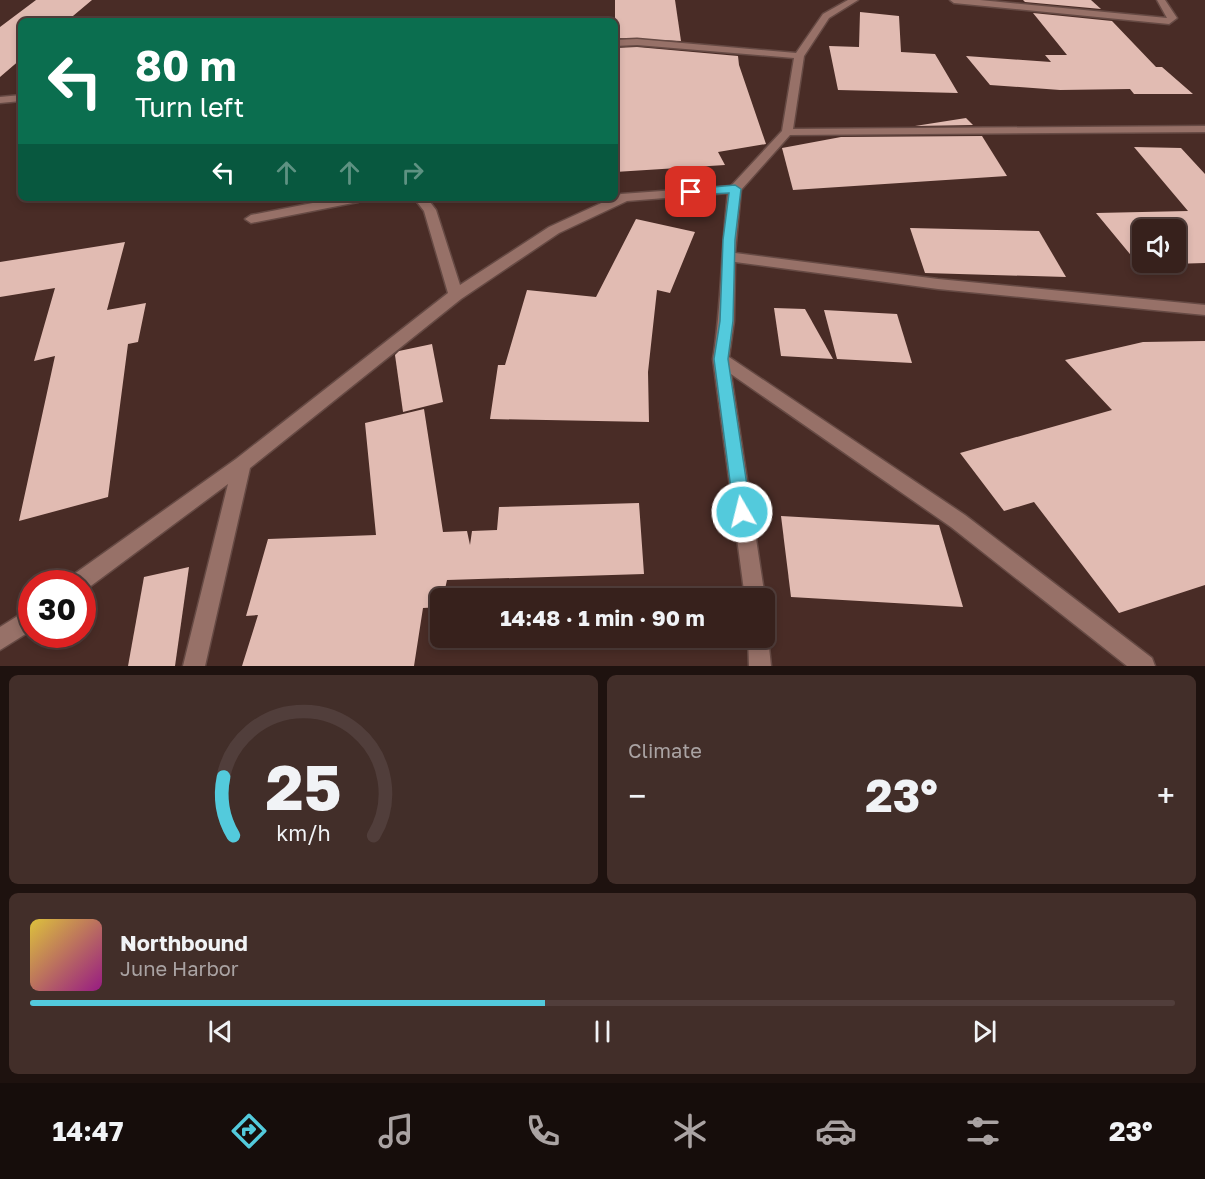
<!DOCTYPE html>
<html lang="en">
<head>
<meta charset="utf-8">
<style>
	body { margin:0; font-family:"Golos Text",sans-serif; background:#422e29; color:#f1f3f6; height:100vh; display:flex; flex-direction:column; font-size:22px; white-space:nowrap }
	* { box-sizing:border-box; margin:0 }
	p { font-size:20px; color:#aaa3a3 }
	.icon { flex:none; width:33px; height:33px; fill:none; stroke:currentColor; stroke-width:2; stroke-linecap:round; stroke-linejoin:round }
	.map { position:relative; height:666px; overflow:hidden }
	.drawer { display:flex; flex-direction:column; gap:9px; padding:9px; background:#1e120f; flex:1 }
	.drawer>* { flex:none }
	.top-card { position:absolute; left:18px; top:18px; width:600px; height:183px; border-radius:9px; box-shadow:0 3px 9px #0003,0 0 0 2px #513e3b; background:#0b6e4f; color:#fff; overflow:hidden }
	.buttons { position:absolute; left:1132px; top:219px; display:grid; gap:12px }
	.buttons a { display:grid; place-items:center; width:54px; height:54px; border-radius:9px; background:#37211c; box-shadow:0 3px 9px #0003,0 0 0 2px #513e3b; font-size:30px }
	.speed { position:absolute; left:18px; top:570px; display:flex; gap:12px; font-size:30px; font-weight:700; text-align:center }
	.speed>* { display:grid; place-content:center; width:78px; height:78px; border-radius:50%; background:#37211c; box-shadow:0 3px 9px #0003,0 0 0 2px #513e3b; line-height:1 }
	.speed .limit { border:9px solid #d22; background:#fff; color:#111 }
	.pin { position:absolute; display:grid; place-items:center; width:51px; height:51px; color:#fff; margin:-26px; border-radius:12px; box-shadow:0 3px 9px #0006 }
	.me { position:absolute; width:66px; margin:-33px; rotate:352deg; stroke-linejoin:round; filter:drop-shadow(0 0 4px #0008) }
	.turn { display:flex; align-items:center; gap:21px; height:126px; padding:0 18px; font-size:27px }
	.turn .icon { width:78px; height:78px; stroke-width:2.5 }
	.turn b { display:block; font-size:42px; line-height:51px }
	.lanes { display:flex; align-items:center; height:57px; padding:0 18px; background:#0003; justify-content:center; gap:30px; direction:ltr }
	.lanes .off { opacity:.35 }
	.big { font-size:45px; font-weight:700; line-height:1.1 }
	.drawer .tile { flex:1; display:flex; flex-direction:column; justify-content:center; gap:9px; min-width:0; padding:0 21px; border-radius:9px; background:#422e29 }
	.drawer .dial { align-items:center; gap:0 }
	.dial svg { height:156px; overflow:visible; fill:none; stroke:#513e3b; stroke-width:7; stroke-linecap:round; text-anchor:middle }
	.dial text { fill:#f1f3f6; stroke:none }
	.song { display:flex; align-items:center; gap:18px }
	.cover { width:72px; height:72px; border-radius:9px; background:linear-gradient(135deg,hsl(50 70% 55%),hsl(310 70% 35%)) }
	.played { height:6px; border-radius:3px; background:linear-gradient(90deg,#53cadc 45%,#513e3b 45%) }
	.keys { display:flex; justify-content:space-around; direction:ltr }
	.heat { display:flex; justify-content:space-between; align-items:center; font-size:33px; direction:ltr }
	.drawer .tiles { flex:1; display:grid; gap:9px; grid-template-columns:1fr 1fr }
	.tile:last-child { grid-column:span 2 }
	.trip { position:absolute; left:430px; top:588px; width:345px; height:60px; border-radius:9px; background:#37211c; box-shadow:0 3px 9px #0003,0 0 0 2px #513e3b; font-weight:700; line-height:60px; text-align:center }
	.dock { display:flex; height:96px; justify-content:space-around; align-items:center; background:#160d0b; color:#aaa3a3 }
	.dock .icon { width:42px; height:42px }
	.dock .selected { color:#53cadc }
	.dock b { font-size:27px; color:#f1f3f6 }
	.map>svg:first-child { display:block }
	.building { fill:#e1bbb2; fill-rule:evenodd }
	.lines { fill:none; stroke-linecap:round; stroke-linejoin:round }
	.minor-casing { stroke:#664a44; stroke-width:3 }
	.minor { fill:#977168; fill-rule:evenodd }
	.route { fill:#53cadc; stroke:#36838f; stroke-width:1.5 }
</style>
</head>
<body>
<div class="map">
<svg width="1205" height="666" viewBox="0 0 1205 666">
	<rect width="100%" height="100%" fill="#492c26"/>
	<g class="building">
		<path d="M 36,0 L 92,0 L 67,21 L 21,21 L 21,59 L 0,77 L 0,27 Z"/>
		<path d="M 615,0 L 675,0 L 681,41 L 615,38 Z"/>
		<path d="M 1023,0 L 1091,0 L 1101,9 L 1025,2 Z"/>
		<path d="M 860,12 L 899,16 L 901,52 L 935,54 L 958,93 L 838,90 L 829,46 L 859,47 Z"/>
		<path d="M 1033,13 L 1112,21 L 1156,67 L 1162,67 L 1193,94 L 1134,94 L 1130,89 L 1060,90 L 990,85 L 966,56 L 1051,62 L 1045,55 L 1067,55 Z"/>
		<path d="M 637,47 L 738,56 L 739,65 L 766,144 L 718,152 L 725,165 L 615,172 L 615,48 Z"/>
		<path d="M 966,118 L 973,125 L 915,126 Z"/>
		<path d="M 982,136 L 1007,176 L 793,190 L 782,148 L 841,137 Z"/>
		<path d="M 1134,147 L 1181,148 L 1205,174 L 1205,263 L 1139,265 L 1096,213 L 1188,211 ZM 1143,230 L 1176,230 L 1176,262 L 1143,262 Z"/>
		<path d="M 636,219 L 695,232 L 670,293 L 657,290 L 648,372 L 649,422 L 490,419 L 498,365 L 505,365 L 527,290 L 596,297 Z"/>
		<path d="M 910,228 L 1039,231 L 1066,277 L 925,273 Z"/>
		<path d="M 125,242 L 107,310 L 146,303 L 138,342 L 128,344 L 108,497 L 19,521 L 55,356 L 34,361 L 55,288 L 0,297 L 0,262 Z"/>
		<path d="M 774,308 L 805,309 L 833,359 L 781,356 Z"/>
		<path d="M 824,310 L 897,314 L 912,363 L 837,359 Z"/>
		<path d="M 1205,341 L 1205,585 L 1119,613 L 1034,502 L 1004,511 L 960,453 L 1112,410 L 1065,360 L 1143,342 Z"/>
		<path d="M 432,344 L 443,402 L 403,412 L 395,355 L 399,351 Z"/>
		<path d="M 424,409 L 443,532 L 467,531 L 470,545 L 472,531 L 497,530 L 499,507 L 639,503 L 644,574 L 447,580 L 441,607 L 423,608 L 414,666 L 242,666 L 258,615 L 246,616 L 268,539 L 376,535 L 365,423 Z"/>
		<path d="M 781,516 L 939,525 L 963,607 L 791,597 Z"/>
		<path d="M 189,567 L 175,666 L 128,666 L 144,577 Z"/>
	</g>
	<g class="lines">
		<defs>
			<g id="minor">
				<path d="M 848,0 L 858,0 L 829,18 L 804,56 L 793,129 L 1205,126 L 1205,132 L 790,135 L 741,190 L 735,253 L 938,279 L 1205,305 L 1205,315 L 938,289 L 735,262 L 734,321 L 729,357 L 965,515 L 1152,658 L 1155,666 L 1127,666 L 951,527 L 731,374 L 765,598 L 745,598 L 713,359 C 722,304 721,248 728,193 L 627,201 L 559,233 L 461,299 L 250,468 L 205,666 L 183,666 L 228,484 L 84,591 L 82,584 L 67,584 L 70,577 L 236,459 L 448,293 L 424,211 L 414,198 L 427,198 L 436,210 L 460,285 L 549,227 L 621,194 L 731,186 L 782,131 L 794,58 L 637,45 L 615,46 L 615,40 L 637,39 L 796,53 L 823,14 Z"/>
				<path d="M 950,0 L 980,0 L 1167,18 L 1157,0 L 1165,0 L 1177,18 L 1169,24 L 954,3 Z"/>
				<path d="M 21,95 L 21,101 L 0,103 L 0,97 Z"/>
				<path d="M 338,198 L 364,198 L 358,202 L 251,223 L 245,219 L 251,215 Z"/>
				<path d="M 32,607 L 32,630 L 0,650 L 0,627 Z"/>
				<path d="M 765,630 L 768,638 L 771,666 L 749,666 L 748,638 L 765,638 Z"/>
			</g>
		</defs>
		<use href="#minor" class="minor-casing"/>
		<use href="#minor" class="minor"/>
	</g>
	<path class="route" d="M 735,185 L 741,189 L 735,240 L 733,321 L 728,359 L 751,512 L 748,517 L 742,519 L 736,517 L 734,512 L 714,359 L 720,321 L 723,240 L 729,193 L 691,195 L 686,192 L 691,189 Z"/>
</svg>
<div class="buttons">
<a><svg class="icon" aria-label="sound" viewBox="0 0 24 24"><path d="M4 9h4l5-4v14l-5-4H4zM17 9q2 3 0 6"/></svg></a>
</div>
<div class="speed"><div class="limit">30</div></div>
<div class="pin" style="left:691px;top:192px;background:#d93025"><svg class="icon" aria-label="arrive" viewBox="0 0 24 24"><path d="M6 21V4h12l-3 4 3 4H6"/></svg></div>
<svg class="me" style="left:742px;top:512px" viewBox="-20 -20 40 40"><circle r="17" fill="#53cadc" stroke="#fff" stroke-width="3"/><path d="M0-11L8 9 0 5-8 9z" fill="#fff"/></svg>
<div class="trip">14:48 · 1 min · 90 m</div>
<div class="top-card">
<div class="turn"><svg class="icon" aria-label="left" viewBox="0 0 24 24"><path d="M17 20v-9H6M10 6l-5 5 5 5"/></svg><div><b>80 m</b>Turn left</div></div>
<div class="lanes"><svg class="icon" aria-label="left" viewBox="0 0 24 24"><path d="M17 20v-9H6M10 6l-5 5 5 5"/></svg><svg class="icon off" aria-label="ahead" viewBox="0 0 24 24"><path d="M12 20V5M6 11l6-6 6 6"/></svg><svg class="icon off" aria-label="ahead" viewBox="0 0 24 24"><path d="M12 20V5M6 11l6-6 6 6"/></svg><svg class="icon off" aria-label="right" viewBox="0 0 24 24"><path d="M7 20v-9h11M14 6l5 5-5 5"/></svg></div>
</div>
</div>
<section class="drawer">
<div class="tiles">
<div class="tile dial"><svg viewBox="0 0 100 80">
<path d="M14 69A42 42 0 1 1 86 69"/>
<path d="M14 69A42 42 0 0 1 9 39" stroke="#53cadc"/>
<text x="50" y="56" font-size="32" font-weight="700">25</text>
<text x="50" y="72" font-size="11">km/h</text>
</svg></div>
<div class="tile"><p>Climate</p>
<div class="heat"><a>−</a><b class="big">23°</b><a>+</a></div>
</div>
<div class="tile">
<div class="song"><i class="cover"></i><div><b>Northbound</b><p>June Harbor</p></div></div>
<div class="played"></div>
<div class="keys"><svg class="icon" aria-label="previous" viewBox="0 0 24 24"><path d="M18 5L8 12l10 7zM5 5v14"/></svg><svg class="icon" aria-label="pause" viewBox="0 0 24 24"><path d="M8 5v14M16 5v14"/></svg><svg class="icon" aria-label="next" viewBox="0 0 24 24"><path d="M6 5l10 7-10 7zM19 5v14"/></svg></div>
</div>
</div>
</section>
<nav class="dock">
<b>14:47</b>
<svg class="icon selected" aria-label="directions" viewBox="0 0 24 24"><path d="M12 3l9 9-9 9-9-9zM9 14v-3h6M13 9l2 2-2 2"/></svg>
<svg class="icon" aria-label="music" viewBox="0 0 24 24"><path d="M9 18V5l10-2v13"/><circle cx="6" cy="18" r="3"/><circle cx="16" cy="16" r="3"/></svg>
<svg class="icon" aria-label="phone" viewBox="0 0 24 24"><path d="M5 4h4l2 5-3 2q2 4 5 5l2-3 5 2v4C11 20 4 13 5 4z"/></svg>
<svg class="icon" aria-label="climate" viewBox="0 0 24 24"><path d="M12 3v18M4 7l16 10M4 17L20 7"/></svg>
<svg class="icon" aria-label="car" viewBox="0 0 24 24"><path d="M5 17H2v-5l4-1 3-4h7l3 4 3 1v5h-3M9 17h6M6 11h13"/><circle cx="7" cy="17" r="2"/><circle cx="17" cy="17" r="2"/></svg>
<svg class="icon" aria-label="filters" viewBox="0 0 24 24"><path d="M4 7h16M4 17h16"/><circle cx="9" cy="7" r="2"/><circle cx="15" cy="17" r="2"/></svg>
<b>23°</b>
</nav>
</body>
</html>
